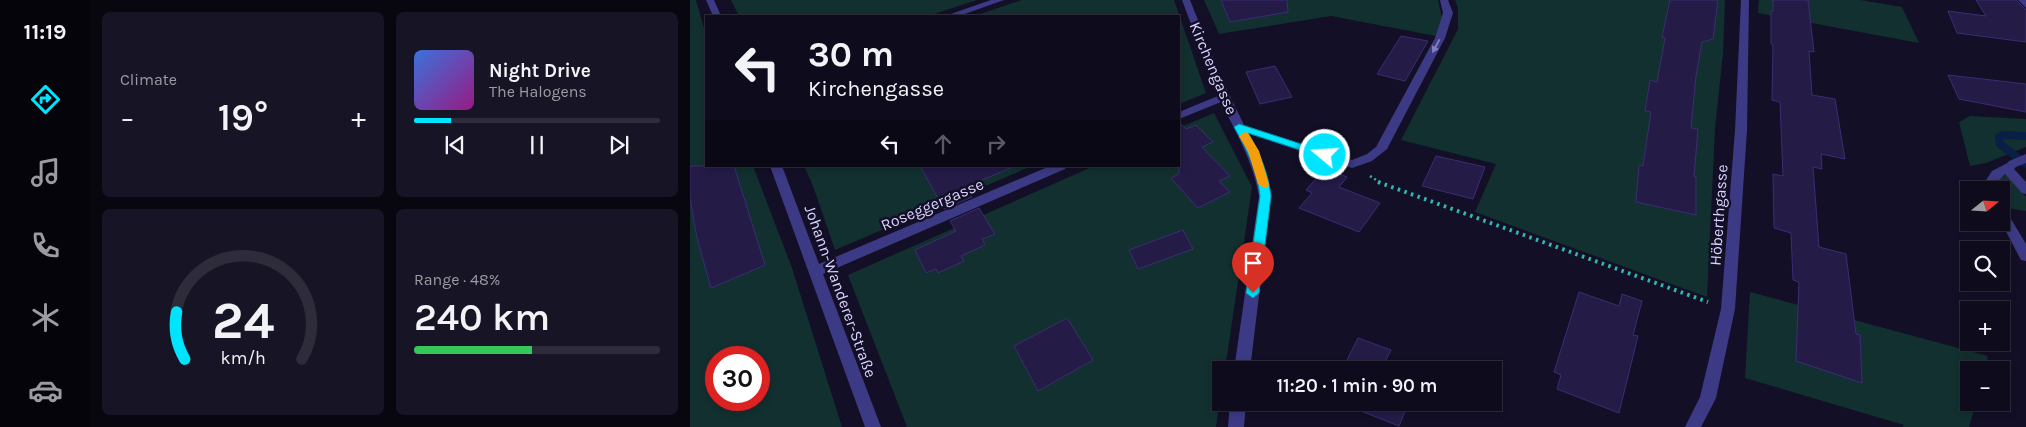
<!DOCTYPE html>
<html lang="en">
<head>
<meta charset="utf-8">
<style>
	body { margin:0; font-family:Karla,sans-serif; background:#171425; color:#f1f3f6; height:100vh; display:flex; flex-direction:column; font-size:19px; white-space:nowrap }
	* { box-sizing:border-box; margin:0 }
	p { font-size:16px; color:#9b9ba3 }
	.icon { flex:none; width:28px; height:28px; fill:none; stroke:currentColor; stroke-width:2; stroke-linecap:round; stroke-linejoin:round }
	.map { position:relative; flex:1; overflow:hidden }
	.drawer { display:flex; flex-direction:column; gap:12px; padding:12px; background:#08060f; width:600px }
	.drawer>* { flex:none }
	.banner { position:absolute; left:15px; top:15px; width:475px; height:152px; border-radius:0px; box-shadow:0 2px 8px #0003,0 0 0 1px #2e2b3b; background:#0e0b1c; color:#f1f3f6; overflow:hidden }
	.needle { width:32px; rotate:72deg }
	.buttons { position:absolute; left:1270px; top:181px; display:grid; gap:10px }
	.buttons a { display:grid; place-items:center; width:50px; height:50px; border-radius:0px; background:#0e0b1c; box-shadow:0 2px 8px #0003,0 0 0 1px #2e2b3b; font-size:25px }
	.speed { position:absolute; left:15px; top:346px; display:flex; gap:10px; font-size:25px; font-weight:700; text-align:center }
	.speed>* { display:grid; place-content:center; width:65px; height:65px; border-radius:50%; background:#0e0b1c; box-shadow:0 2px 8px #0003,0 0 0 1px #2e2b3b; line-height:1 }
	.speed .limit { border:8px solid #d22; background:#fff; color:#111 }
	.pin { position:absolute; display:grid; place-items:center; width:42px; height:42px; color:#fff; margin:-51px -21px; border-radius:50% 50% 50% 0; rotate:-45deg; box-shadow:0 0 5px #0007 }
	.pin .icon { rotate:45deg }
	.me { position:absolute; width:55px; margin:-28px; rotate:288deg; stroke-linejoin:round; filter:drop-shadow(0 0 4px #0008) }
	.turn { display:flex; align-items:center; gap:18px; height:105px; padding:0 20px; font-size:22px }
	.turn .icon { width:65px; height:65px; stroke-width:2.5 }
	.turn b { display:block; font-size:35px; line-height:42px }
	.lanes { display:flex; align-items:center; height:48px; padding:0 20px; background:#0003; justify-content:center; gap:25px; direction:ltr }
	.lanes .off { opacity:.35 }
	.big { font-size:38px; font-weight:600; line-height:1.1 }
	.drawer .card { flex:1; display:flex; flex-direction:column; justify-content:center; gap:8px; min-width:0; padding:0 18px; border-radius:8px; background:#171425 }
	.drawer .dial { align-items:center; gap:0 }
	.dial svg { height:130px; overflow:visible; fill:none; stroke:#2e2b3b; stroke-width:7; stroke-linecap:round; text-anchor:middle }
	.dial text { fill:#f1f3f6; stroke:none }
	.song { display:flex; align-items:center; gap:15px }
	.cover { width:60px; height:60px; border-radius:8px; background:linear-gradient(135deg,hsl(220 70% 55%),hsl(310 70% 35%)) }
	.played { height:5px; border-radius:2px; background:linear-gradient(90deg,#00e5ff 15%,#2e2b3b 15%) }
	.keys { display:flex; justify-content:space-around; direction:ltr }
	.heat { display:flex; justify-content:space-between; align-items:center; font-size:28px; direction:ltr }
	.charge { height:8px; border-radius:4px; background:linear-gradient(90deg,#34c759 48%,#2e2b3b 0) }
	.drawer .tiles { flex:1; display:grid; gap:12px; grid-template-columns:repeat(2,1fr) }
	.trip { position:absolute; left:522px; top:361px; width:290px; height:50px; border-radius:0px; background:#0e0b1c; box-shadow:0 2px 8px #0003,0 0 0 1px #2e2b3b; font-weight:600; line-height:50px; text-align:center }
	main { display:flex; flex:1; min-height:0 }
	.tabs { display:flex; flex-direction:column; width:90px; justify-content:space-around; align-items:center; background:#06040b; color:#9b9ba3 }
	.tabs .icon { width:35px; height:35px }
	.tabs .selected { color:#00e5ff }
	.tabs b { font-size:22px; color:#f1f3f6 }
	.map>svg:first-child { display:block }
	.green { fill:#12302f; fill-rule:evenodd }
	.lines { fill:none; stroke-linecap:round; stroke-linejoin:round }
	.stream { stroke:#0a1f44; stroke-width:8 }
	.building { fill:#241b47; stroke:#3b2d73 }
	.path-far1 { stroke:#2fb8b0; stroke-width:2.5; stroke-dasharray:2 3; stroke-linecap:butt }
	.path { stroke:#2fb8b0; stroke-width:4; stroke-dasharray:2.5 4.5; stroke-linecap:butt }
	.service { fill:#3d3a85; fill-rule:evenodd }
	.minor { fill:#3d3a85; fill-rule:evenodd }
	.oneway { fill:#837fbc }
	.route { fill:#00e5ff; stroke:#0095a6 }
	.slow { fill:#f59e0b }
	.labels { text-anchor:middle; stroke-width:5; stroke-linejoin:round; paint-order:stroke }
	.street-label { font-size:16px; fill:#d9d4ff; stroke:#130f26 }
</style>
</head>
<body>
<main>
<nav class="tabs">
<b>11:19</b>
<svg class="icon selected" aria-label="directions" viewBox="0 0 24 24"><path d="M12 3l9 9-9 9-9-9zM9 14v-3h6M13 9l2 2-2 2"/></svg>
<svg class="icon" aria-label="music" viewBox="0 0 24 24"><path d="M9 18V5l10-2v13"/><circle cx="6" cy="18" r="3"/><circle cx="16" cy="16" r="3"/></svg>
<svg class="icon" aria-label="phone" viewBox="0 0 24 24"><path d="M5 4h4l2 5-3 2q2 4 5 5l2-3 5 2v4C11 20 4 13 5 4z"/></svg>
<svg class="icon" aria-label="climate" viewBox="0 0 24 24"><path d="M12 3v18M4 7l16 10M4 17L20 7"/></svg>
<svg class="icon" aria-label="car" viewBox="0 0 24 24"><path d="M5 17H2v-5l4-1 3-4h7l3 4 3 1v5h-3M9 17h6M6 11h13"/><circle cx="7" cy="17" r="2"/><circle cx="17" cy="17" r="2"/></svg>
</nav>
<section class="drawer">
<div class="tiles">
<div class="card"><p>Climate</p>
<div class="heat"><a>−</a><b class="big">19°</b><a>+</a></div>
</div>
<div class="card">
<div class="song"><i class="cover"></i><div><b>Night Drive</b><p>The Halogens</p></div></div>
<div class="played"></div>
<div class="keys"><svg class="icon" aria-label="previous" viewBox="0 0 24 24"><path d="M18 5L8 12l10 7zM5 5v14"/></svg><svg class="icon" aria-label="pause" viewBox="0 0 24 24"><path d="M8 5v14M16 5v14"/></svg><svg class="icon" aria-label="next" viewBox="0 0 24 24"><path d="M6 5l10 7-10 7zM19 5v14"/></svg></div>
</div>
<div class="card dial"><svg viewBox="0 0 100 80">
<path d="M14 69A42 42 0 1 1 86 69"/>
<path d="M14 69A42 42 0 0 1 9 40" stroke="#00e5ff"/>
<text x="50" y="56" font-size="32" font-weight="700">24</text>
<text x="50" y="72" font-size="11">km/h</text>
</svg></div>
<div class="card"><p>Range · 48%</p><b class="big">240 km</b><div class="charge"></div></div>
</div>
</section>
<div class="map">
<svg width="1336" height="427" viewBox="0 0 1336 427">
	<rect width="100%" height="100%" fill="#130f26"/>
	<g class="green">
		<path d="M 0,0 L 6,0 L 16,35 L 16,166 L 63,166 L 102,268 L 152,427 L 0,427 ZM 26,358 L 69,358 L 69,400 L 26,400 Z"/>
		<path d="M 41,0 L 287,0 L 238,16 L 49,16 Z"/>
		<path d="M 332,0 L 484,0 L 516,93 L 489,104 L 489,16 L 284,16 Z"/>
		<path d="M 514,0 L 748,0 L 752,18 L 746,36 L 641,16 L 529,34 Z"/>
		<path d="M 765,0 L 1035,0 L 1033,53 L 1025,129 L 1017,297 L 785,212 L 806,164 L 711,140 L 768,29 L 768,8 Z"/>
		<path d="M 1069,0 L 1170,0 L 1212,7 L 1229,43 L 1068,13 Z"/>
		<path d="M 524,113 L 562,187 L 535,370 L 531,370 L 531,394 L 526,427 L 217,427 L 158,275 L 404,166 L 489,166 L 489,128 Z"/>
		<path d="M 1280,116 L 1336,119 L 1336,147 L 1296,163 L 1280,166 L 1269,122 Z"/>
		<path d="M 114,166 L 342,166 L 145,250 L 123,186 Z"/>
		<path d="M 1318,173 L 1336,197 L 1336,211 L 1317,208 L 1308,187 L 1309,179 Z"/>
		<path d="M 1060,292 L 1298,356 L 1295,370 L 1279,370 L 1279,402 L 1286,403 L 1279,427 L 1213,427 L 1214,425 L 1055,378 Z"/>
	</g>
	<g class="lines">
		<path class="stream" d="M 1336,136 L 1313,135 L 1309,137 L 1310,144 L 1336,164"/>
	</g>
	<g class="building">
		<path d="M 531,0 L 597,0 L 598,12 L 540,22 Z"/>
		<path d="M 980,0 L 1028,0 L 1023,39 L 1012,42 L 1006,76 L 1001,128 L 1008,129 L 1004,176 L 1006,177 L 1006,215 L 946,202 L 949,165 L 953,166 L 961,112 L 955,111 L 960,80 L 967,82 L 975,38 L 972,37 Z"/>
		<path d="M 1083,0 L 1118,0 L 1124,52 L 1119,51 L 1122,95 L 1145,99 L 1155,159 L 1131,154 L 1132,169 L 1123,167 L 1129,247 L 1156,254 L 1166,334 L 1170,335 L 1172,383 L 1106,361 L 1109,282 L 1103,280 L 1101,233 L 1084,228 L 1083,174 L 1093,176 L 1090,102 L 1082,100 L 1083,45 L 1081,44 L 1081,11 L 1083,11 Z"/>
		<path d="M 1286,0 L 1326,0 L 1336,10 L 1336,42 L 1267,33 L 1258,11 L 1296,16 Z"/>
		<path d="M 711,36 L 738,41 L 715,81 L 687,74 Z"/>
		<path d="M 585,66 L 602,97 L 570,104 L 556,72 Z"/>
		<path d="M 1258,75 L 1336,84 L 1336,112 L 1269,99 Z"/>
		<path d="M 489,122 L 496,129 L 506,125 L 523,142 L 512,147 L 540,176 L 529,181 L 540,192 L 508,208 L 481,178 L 489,174 Z"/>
		<path d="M 746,156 L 795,167 L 783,199 L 732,186 Z"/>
		<path d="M 0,166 L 44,166 L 75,265 L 21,288 L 7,238 L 0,199 Z"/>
		<path d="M 230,166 L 325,166 L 276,187 L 282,197 L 254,209 Z"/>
		<path d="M 635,168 L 657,177 L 649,187 L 690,203 L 669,232 L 609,208 L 622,193 L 616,190 Z"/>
		<path d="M 289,208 L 305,234 L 292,239 L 295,245 L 271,256 L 274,261 L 248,273 L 246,269 L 236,273 L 225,250 L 266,231 L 260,221 Z"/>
		<path d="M 493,230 L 503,249 L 448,269 L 439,250 Z"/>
		<path d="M 889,292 L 929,306 L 932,294 L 952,301 L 943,335 L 948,336 L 929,413 L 867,389 L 871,375 L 864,372 Z"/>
		<path d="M 377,318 L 403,360 L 348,391 L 324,346 Z"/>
		<path d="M 668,338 L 701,350 L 694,364 L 710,370 L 652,370 Z"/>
		<path d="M 648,402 L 719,402 L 709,426 Z"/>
	</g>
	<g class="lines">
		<path class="path-far1" d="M 680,176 L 691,183"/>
		<path class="path" d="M 688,182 L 1018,302"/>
		<g class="service">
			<path d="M 1328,0 L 1336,0 L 1336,8 Z"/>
			<path d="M 1323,160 L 1329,164 L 1324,169 L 1336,182 L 1336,194 L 1332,193 L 1315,174 L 1306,183 L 1307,190 L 1295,190 L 1294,183 L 1302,171 Z"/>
			<path d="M 1311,208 L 1315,209 L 1336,244 L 1336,261 L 1331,260 L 1311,222 Z"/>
		</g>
		<g class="minor">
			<path d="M 16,0 L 24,0 L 31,16 L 23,16 Z"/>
			<path d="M 301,0 L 314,0 L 269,16 L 255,16 Z"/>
			<path d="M 492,0 L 500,0 L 529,73 L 554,125 L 662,160 L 677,154 L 686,147 L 745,38 L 753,13 L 750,0 L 758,0 L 763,13 L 755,38 L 697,149 L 682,161 L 662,168 L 559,134 L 575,170 L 581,196 L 560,370 L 544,370 L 569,196 C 563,161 546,133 531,102 L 489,119 L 489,112 L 528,96 Z"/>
			<path d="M 1051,0 L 1059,0 L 1057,130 L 1045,309 L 1026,398 L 1011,427 L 995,427 L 1010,397 L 1031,309 L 1045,130 Z"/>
			<path d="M 1336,154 L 1336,163 L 1323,168 L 1319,167 L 1317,164 L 1319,161 Z"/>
			<path d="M 80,166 L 92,166 L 129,264 L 360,166 L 377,166 L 375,169 L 133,274 L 191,427 L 175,427 Z"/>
			<path d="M 540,402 L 556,402 L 554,427 L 538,427 Z"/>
		</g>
	</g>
	<defs><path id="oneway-solid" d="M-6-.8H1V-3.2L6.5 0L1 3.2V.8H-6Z" transform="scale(1.25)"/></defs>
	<use class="oneway" href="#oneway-solid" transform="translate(746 46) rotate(118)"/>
	<path class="route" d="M 549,124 L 639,153 L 640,155 L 635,158 L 558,133 C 570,153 578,173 581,196 L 569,293 L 563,298 L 556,293 L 570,196 C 567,170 557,149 544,127 Z"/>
	<path class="slow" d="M 555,132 L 558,133 L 569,151 L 579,184 L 578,187 L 574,188 L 568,184 L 558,151 L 549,136 Z"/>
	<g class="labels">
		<g class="street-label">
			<text transform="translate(524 68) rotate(67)" y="6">Kirchengasse</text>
			<text transform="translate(242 204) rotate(-23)" y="6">Roseggergasse</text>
			<text transform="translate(1028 215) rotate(-86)" y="6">Höberthgasse</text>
			<text transform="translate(151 291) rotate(70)" y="6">Johann-Wanderer-Straße</text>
		</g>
	</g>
</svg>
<div class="buttons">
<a><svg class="needle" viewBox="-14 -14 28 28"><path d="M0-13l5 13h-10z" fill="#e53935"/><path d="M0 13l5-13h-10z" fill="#9b9ba3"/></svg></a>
<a><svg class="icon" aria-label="search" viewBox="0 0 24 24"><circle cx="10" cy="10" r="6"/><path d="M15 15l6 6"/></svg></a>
<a>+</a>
<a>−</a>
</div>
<div class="speed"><div class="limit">30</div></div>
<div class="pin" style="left:563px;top:293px;background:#d93025"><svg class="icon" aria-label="arrive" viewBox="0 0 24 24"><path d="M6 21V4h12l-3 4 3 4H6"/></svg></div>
<svg class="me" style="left:635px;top:155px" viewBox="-20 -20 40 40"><circle r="17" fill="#00e5ff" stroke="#fff" stroke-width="3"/><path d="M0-11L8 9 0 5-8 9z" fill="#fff"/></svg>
<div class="trip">11:20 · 1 min · 90 m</div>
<div class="banner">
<div class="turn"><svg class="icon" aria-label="left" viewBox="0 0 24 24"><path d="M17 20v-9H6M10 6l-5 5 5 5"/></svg><div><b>30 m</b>Kirchengasse</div></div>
<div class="lanes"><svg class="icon" aria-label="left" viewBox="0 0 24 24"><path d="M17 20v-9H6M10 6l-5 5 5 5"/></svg><svg class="icon off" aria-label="ahead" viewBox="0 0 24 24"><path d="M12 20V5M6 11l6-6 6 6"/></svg><svg class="icon off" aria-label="right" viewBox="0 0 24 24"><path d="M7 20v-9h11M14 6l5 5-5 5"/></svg></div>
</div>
</div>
</main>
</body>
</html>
